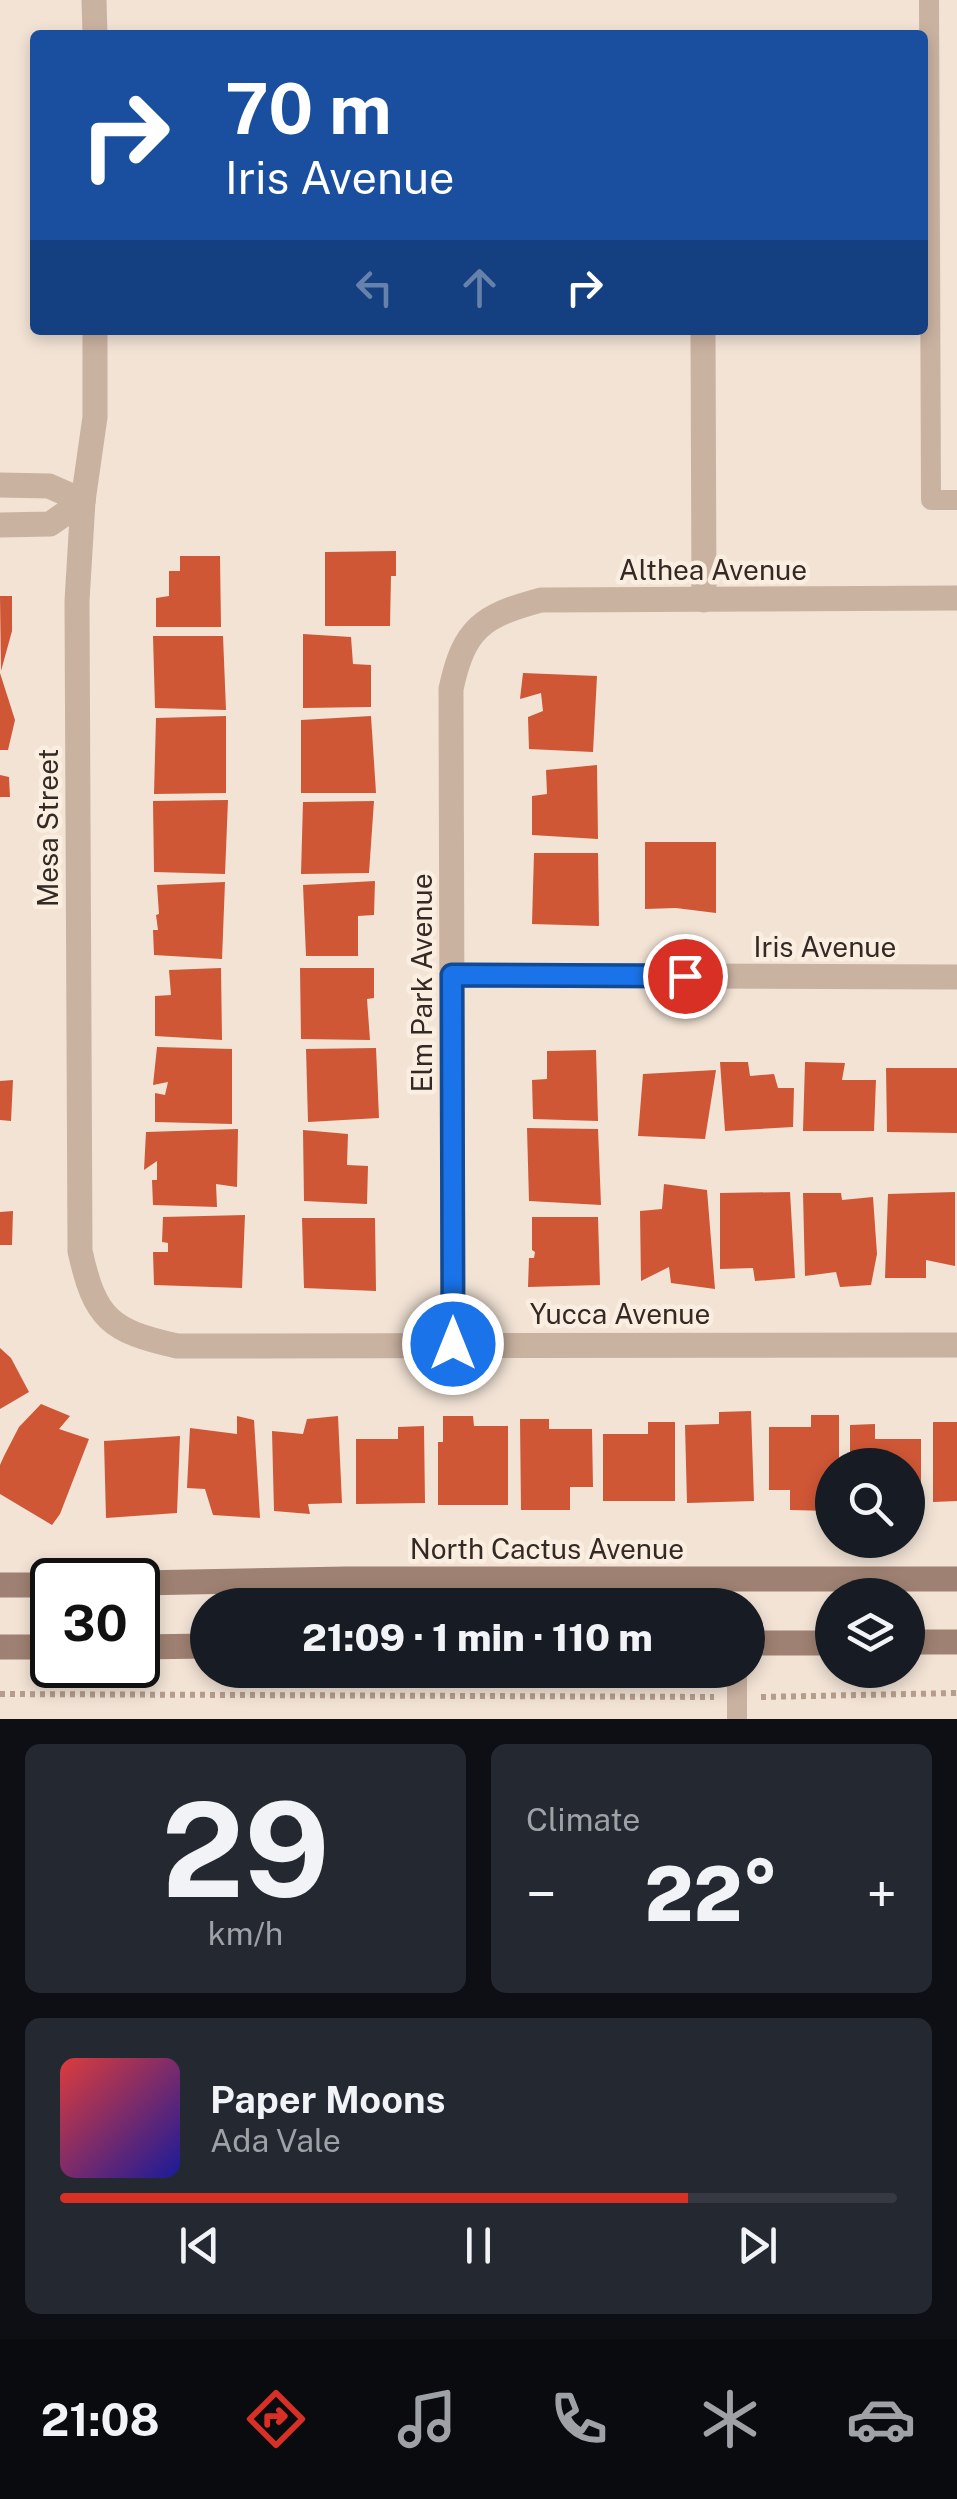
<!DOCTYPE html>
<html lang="en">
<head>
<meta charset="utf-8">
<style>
	body { margin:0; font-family:"Public Sans",sans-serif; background:#242831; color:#f1f3f6; height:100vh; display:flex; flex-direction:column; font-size:38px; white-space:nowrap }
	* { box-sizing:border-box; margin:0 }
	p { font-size:32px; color:#9ea1a6 }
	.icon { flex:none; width:55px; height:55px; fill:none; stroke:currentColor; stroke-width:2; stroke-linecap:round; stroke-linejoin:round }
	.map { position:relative; height:1719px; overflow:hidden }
	.panel { display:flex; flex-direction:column; gap:25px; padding:25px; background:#0d0f14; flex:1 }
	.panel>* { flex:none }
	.guide { position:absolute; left:30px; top:30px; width:898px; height:305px; border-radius:10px; box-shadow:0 5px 15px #0003; background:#1a4fa0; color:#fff; overflow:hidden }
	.controls { position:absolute; left:815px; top:1448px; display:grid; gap:20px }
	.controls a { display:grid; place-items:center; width:110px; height:110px; border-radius:50%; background:#171b24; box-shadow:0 5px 15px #0003; font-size:50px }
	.speed { position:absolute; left:30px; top:1558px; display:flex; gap:20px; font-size:50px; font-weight:700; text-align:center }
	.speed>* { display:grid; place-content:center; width:130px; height:130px; border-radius:50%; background:#171b24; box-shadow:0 5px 15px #0003; line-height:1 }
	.speed .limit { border:5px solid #111; border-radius:15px; background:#fff; color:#111 }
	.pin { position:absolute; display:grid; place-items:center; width:85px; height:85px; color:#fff; margin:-42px; border:5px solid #fff; border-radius:50%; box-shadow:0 2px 10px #0007 }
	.me { position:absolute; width:110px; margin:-55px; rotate:0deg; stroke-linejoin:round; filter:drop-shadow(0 0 8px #0008) }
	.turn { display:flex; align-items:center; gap:35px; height:210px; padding:0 30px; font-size:45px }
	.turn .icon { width:130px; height:130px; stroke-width:2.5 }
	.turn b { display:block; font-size:70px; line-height:85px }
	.lanes { display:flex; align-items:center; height:95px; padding:0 30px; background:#0003; justify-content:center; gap:50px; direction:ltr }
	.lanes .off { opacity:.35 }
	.big { font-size:75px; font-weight:800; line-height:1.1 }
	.panel .card { flex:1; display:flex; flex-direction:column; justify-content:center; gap:15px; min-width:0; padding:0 35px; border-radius:15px; background:#242831 }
	.panel .dial { align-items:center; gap:0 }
	.dial b { font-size:130px; line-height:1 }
	.song { display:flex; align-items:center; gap:30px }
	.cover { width:120px; height:120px; border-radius:15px; background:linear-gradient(135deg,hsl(0 70% 55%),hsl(240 70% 35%)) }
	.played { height:10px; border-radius:5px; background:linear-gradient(90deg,#d93025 75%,#363941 75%) }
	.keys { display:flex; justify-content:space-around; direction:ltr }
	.heat { display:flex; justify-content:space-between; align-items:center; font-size:55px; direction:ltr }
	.panel .tiles { flex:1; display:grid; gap:25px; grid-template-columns:1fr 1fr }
	.card:last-child { grid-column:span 2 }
	.trip { position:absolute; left:190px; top:1588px; width:575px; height:100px; border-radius:50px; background:#171b24; box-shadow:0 5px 15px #0003; font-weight:800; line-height:100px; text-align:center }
	.dock { display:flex; height:160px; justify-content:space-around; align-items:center; background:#090b0e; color:#9ea1a6 }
	.dock .icon { width:70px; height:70px }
	.dock .active { color:#d93025 }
	.dock b { font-size:45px; color:#f1f3f6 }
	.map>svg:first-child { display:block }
	.building { fill:#cf5736 }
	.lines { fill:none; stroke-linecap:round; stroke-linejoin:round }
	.path { stroke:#b69c8b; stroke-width:6; stroke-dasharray:5 5; stroke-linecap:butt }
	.service { stroke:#cab2a1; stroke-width:20 }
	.minor { stroke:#cab2a1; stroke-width:25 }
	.secondary { stroke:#9e8172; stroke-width:25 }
	.route-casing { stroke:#114b97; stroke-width:25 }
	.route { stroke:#1a73e8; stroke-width:18 }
	.labels { text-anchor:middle; stroke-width:9; stroke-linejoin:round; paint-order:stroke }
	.street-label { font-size:28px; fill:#342924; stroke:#faeee1 }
</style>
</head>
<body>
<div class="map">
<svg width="957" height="1719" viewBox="0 0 957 1719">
	<rect width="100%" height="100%" fill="#f2e3d5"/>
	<g class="building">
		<path d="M 396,551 L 396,576 L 391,576 L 390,626 L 325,626 L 325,552 Z"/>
		<path d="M 180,556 L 220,556 L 221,627 L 156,627 L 156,598 L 169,596 L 169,571 L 180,571 Z"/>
		<path d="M 0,596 L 12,596 L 12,631 L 1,671 Z"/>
		<path d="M 303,634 L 351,637 L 353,664 L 371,665 L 371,707 L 303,708 Z"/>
		<path d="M 153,636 L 223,636 L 226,710 L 155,708 Z"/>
		<path d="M 0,673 L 15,720 L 8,750 L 0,750 Z"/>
		<path d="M 523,673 L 597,676 L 593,752 L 529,749 L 528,717 L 543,711 L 541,693 L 520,699 Z"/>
		<path d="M 226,716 L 226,793 L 154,794 L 156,718 Z"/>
		<path d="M 371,716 L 376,793 L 301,793 L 301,720 Z"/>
		<path d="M 597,765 L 598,839 L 532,835 L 532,796 L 547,794 L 546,770 Z"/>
		<path d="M 0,775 L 9,777 L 10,797 L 0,797 Z"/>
		<path d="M 228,800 L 225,874 L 154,872 L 153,801 Z"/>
		<path d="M 374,801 L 369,873 L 301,874 L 303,802 Z"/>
		<path d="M 645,842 L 716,842 L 716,913 L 676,908 L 645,909 Z"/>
		<path d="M 534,853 L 598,853 L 599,926 L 532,924 Z"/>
		<path d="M 375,881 L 374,915 L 358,916 L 358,956 L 306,956 L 303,885 Z"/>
		<path d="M 225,882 L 222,959 L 154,955 L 153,930 L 158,930 L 156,915 L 159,914 L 157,885 Z"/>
		<path d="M 221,968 L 222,1040 L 155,1036 L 155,996 L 171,995 L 169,970 Z"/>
		<path d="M 300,968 L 374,968 L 374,998 L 367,999 L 370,1040 L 301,1039 Z"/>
		<path d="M 157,1047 L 232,1049 L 232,1124 L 155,1122 L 155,1093 L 165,1095 L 168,1082 L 153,1085 Z"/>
		<path d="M 376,1048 L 379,1118 L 308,1122 L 306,1049 Z"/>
		<path d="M 596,1050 L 598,1121 L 533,1119 L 532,1080 L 547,1079 L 547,1051 Z"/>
		<path d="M 720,1062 L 748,1062 L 750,1076 L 774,1074 L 778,1088 L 794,1088 L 793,1127 L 725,1131 Z"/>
		<path d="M 805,1062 L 845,1063 L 842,1080 L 876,1080 L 874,1131 L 803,1131 Z"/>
		<path d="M 886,1068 L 957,1068 L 957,1133 L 887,1132 Z"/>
		<path d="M 716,1070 L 705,1139 L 638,1136 L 643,1074 Z"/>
		<path d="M 13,1080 L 11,1121 L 0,1120 L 0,1081 Z"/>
		<path d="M 527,1128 L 598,1129 L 601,1205 L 529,1201 Z"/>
		<path d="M 238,1129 L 237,1187 L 216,1184 L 217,1207 L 153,1205 L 152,1180 L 157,1180 L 157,1161 L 144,1170 L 146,1132 Z"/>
		<path d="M 303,1130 L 348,1134 L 347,1165 L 368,1166 L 367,1204 L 304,1201 Z"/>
		<path d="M 664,1184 L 707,1190 L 715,1289 L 671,1283 L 669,1267 L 641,1281 L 640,1211 L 662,1209 Z"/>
		<path d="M 790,1192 L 795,1278 L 755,1281 L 753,1268 L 720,1269 L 720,1193 Z"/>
		<path d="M 955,1192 L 955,1266 L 926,1260 L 926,1278 L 885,1278 L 888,1194 Z"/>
		<path d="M 803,1193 L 841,1193 L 842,1200 L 873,1197 L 877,1254 L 871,1285 L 840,1287 L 836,1272 L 805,1276 Z"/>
		<path d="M 13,1211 L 12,1245 L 0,1245 L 0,1212 Z"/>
		<path d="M 245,1215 L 242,1288 L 154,1285 L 153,1252 L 168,1252 L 168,1243 L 162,1242 L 163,1217 Z"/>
		<path d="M 532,1217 L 598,1217 L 600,1285 L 528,1287 L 529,1258 L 534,1258 L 535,1252 L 532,1250 Z"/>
		<path d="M 302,1218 L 375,1218 L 376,1291 L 304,1288 Z"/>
		<path d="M 0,1348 L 11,1358 L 29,1392 L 0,1409 Z"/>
		<path d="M 41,1404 L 70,1416 L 59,1429 L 89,1439 L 60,1514 L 52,1525 L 0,1494 L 0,1465 L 4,1456 L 19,1427 Z"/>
		<path d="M 751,1411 L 754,1501 L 687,1503 L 685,1425 L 719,1424 L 719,1412 Z"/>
		<path d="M 811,1415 L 839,1415 L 839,1465 L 832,1465 L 832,1511 L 790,1510 L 790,1490 L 769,1490 L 769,1427 L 811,1427 Z"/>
		<path d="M 237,1416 L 254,1420 L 260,1518 L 213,1515 L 205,1489 L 187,1488 L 190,1428 L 237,1434 Z"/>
		<path d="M 338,1416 L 342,1503 L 308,1504 L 310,1514 L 274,1511 L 272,1431 L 303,1434 L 307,1419 Z"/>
		<path d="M 443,1416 L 473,1416 L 474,1426 L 508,1426 L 508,1505 L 438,1505 L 438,1442 L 443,1442 Z"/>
		<path d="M 520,1419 L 549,1419 L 549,1429 L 592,1429 L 593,1487 L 570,1487 L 570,1510 L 521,1510 Z"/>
		<path d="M 648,1422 L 675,1422 L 675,1501 L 603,1501 L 603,1434 L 648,1434 Z"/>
		<path d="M 933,1422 L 957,1422 L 957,1501 L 933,1502 Z"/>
		<path d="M 875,1424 L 875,1439 L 921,1439 L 921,1503 L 908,1503 L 908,1465 L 850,1465 L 850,1425 Z"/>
		<path d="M 424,1426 L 425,1503 L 356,1504 L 356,1439 L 398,1439 L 398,1427 Z"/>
		<path d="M 180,1436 L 177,1513 L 106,1518 L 104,1441 Z"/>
	</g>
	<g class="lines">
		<g class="path">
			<path d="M 0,1694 L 714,1697"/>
			<path d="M 761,1697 L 957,1693"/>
		</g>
		<g class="service">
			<path d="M 929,0 L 931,500 L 957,500"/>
			<path d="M 737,1670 L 737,1719"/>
		</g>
		<g class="minor">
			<path d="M 94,0 L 95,35"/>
			<path d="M 95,330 L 95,417 L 83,501 L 77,601 L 80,1251 C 95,1319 110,1331 177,1346 L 957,1345"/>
			<path d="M 703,330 L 704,600"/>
			<path d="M 0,485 L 49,486 L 83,501"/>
			<path d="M 0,525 L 50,524 L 83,501"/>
			<path d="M 452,975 L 957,977"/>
			<path d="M 453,1344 L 451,689 C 464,628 482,616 541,600 L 957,598"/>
		</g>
		<g class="secondary">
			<path d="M 138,1583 L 346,1579 L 957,1579"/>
			<path d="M 0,1585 L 52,1585"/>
			<path d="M 908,1642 L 957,1642"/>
			<path d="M 748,1643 L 832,1643"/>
			<path d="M 0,1647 L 52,1647"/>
			<path d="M 138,1647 L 208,1646"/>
		</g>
	</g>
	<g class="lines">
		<defs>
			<path id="route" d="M 453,1344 L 452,975 L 685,976"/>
		</defs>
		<use href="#route" class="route-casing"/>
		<use href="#route" class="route"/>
	</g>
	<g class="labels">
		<g class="street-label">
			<text x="713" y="580">Althea Avenue</text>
			<text transform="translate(48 828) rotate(-90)" y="10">Mesa Street</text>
			<text x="825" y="957">Iris Avenue</text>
			<text transform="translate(422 983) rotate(-90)" y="10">Elm Park Avenue</text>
			<text x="620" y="1324">Yucca Avenue</text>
			<text x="547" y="1559">North Cactus Avenue</text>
		</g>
	</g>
</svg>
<div class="controls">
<a><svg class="icon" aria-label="search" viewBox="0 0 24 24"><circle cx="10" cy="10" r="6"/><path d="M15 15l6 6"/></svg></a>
<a><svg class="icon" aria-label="layers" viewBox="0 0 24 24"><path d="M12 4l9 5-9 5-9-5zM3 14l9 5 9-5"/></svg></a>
</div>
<div class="speed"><div class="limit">30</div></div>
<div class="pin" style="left:685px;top:976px;background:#d93025"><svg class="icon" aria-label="arrive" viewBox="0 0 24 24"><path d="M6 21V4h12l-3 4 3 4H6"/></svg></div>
<svg class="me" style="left:453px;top:1344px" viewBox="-20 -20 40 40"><circle r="17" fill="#1a73e8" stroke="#fff" stroke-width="3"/><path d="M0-11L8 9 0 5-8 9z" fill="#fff"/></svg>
<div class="trip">21:09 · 1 min · 110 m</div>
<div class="guide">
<div class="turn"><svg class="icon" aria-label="right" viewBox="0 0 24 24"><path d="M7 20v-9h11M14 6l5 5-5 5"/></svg><div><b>70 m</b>Iris Avenue</div></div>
<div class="lanes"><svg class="icon off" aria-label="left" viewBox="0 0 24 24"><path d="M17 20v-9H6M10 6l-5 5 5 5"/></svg><svg class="icon off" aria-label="ahead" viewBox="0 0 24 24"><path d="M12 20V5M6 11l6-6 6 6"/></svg><svg class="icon" aria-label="right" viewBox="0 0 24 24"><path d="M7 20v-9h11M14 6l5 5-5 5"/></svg></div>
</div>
</div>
<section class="panel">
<div class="tiles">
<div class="card dial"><b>29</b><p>km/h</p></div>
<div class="card"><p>Climate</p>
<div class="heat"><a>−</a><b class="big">22°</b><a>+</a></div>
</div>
<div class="card">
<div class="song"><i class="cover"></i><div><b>Paper Moons</b><p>Ada Vale</p></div></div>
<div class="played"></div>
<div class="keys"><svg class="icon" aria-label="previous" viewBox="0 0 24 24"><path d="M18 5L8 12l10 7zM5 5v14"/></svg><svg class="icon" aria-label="pause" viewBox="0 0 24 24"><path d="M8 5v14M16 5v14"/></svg><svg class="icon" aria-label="next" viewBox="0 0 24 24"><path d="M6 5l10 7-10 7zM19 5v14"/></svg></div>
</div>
</div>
</section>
<nav class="dock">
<b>21:08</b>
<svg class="icon active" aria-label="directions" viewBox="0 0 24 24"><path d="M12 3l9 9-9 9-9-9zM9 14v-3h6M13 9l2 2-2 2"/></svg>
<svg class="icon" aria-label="music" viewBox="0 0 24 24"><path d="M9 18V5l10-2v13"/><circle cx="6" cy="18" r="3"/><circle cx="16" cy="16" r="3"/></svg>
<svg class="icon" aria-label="phone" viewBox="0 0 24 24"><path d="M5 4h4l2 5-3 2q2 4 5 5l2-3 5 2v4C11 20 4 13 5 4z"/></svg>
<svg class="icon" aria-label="climate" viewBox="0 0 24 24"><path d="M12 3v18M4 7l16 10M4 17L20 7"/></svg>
<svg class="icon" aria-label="car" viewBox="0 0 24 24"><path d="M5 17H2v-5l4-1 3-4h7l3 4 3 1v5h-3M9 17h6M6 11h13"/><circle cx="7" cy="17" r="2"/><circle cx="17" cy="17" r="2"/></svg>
</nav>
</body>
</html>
